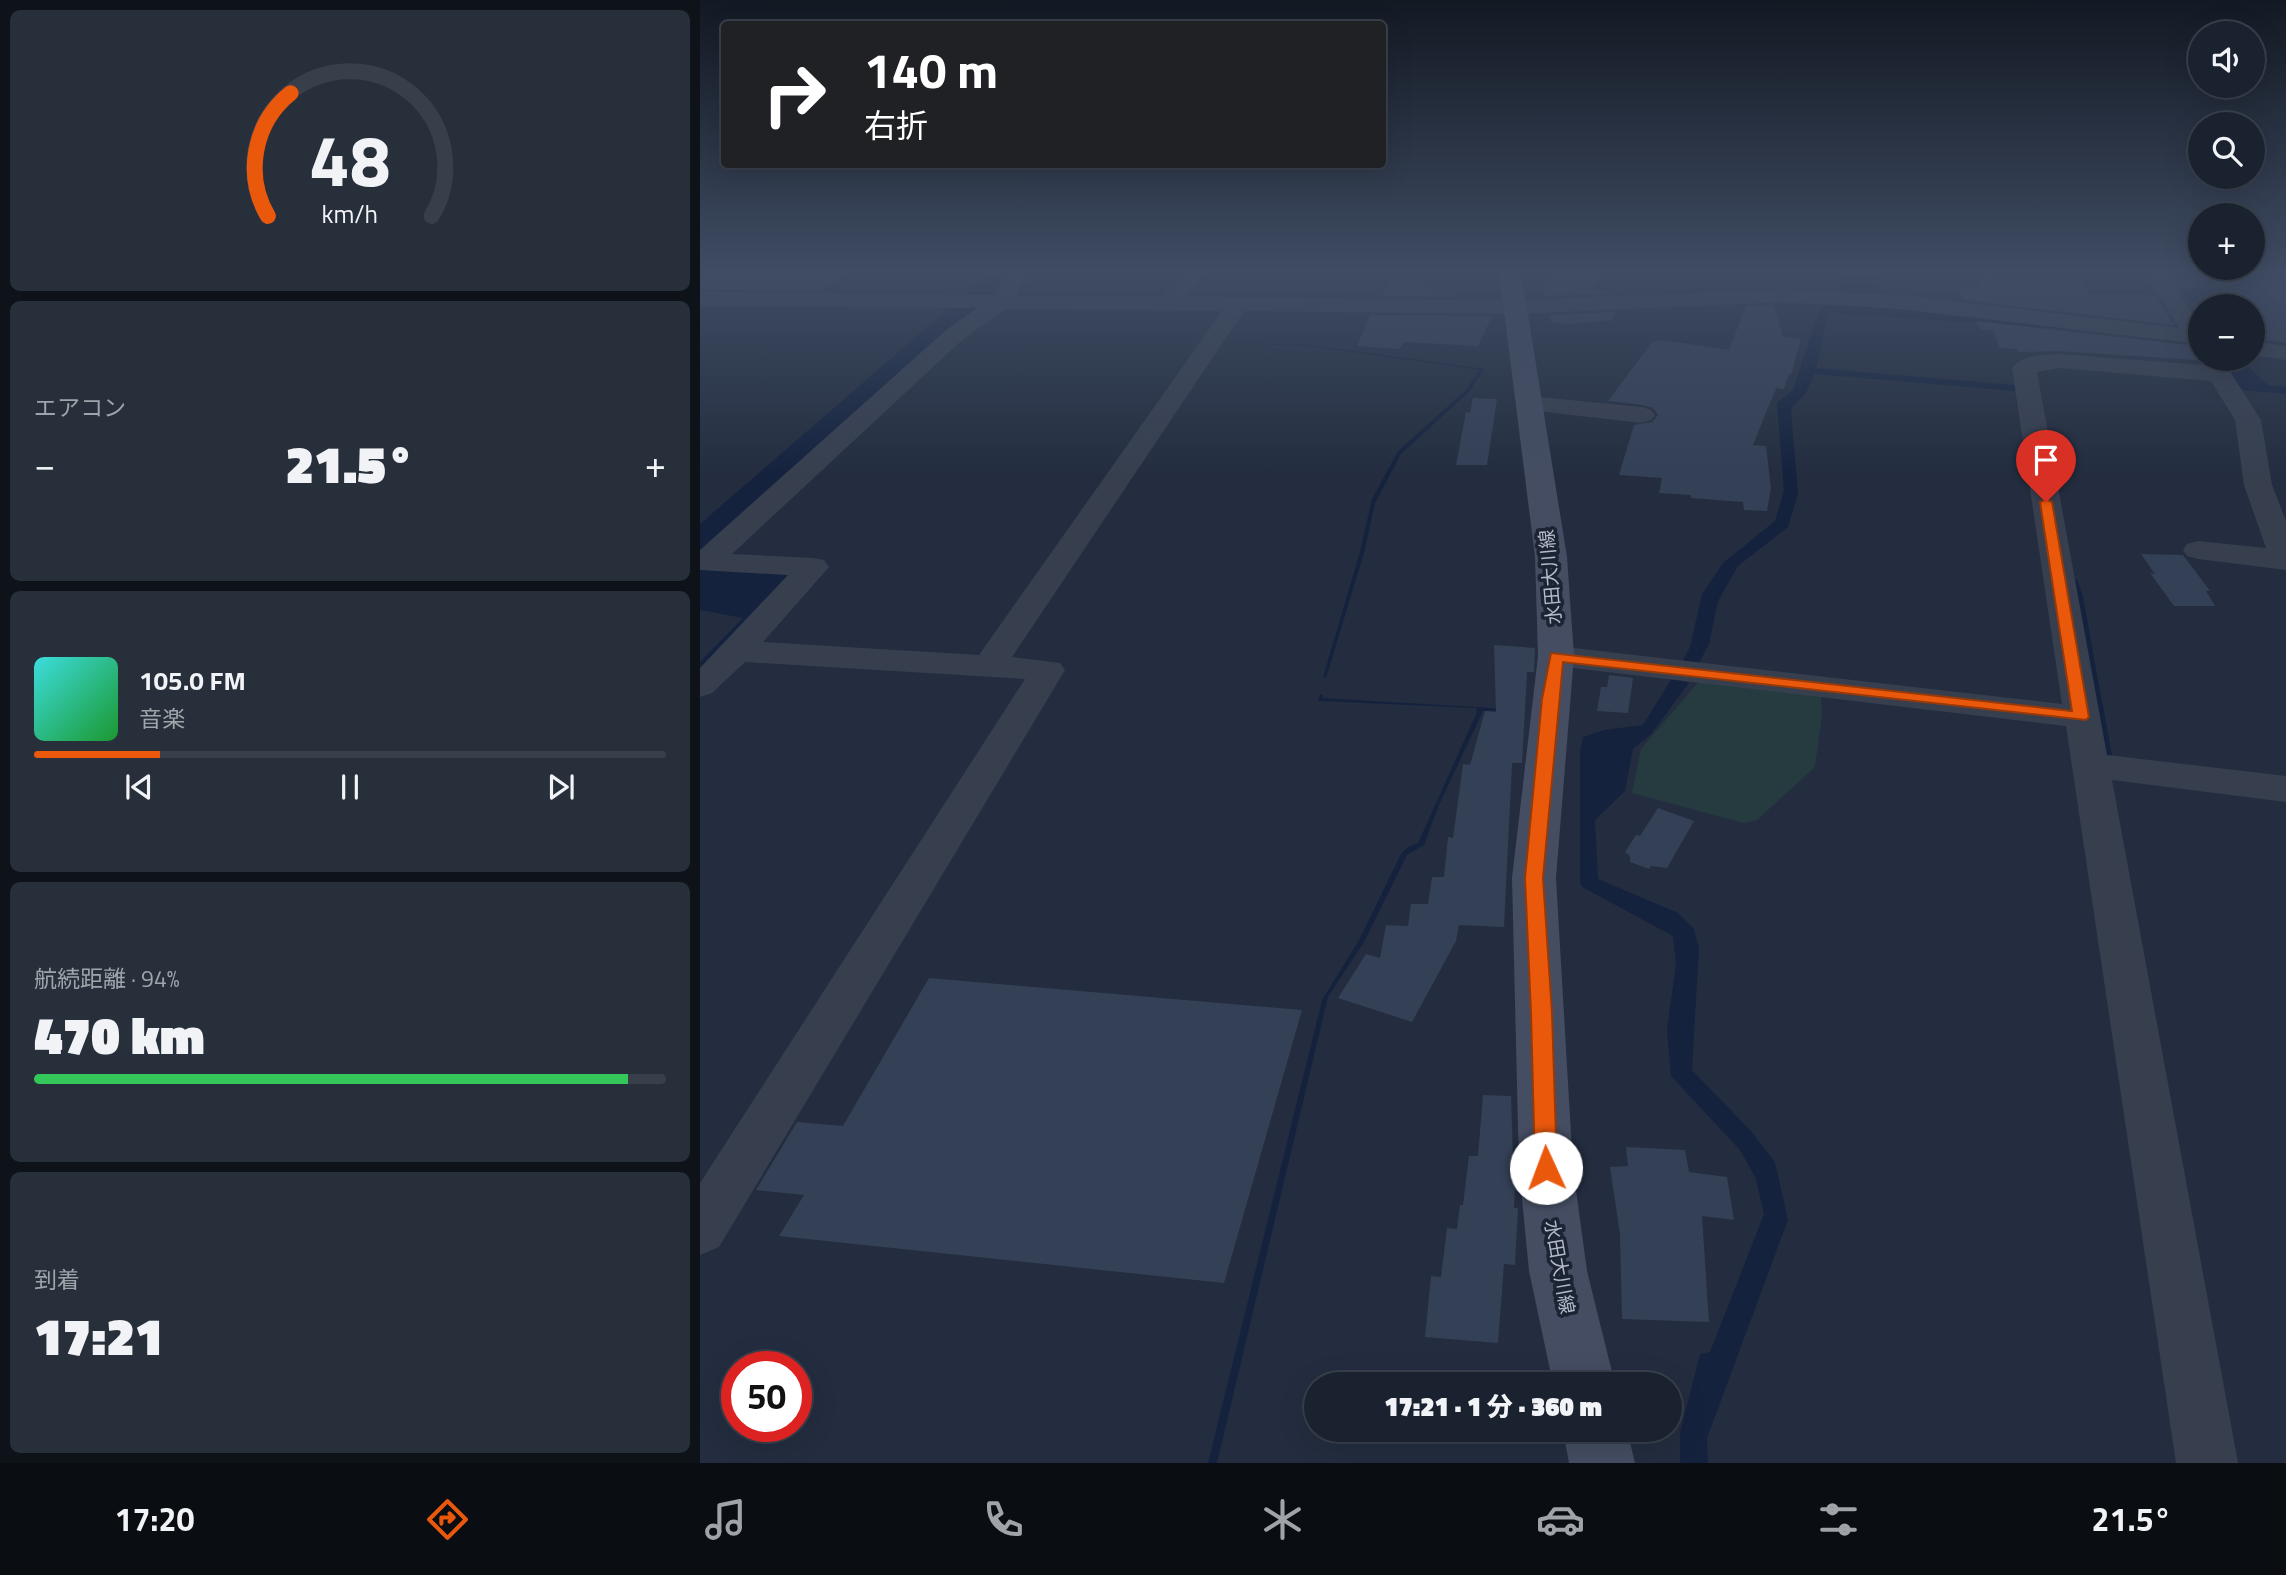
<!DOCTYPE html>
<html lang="ja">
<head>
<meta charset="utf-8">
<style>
	body { margin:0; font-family:"Titillium Web","Noto Sans JP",sans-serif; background:#272f3b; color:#f1f3f6; height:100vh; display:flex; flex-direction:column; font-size:26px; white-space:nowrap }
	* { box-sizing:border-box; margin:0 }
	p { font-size:23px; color:#9fa4aa }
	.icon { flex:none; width:38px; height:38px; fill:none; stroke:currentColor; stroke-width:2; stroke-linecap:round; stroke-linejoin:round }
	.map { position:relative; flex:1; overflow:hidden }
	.details { display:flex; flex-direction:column; gap:10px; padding:10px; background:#0e131a; width:700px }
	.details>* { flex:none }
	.top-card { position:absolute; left:21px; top:21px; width:665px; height:147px; border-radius:7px; box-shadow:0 7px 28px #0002,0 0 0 2px #383f4b; background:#202124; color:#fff; overflow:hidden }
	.fabs { position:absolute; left:1488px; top:21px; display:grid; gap:14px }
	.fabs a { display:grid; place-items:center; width:77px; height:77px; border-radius:50%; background:#1a222f; box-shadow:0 7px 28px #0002,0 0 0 2px #383f4b; font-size:35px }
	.speed { position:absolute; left:21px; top:1351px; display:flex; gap:14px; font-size:35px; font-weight:700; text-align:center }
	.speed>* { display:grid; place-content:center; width:91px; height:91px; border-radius:50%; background:#1a222f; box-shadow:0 7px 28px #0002,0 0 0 2px #383f4b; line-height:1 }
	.speed .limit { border:10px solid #d22; background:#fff; color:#111 }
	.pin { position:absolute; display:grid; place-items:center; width:60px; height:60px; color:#fff; margin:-72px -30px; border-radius:50% 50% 50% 0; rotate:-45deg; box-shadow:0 0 7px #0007 }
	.pin .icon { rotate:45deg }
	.me { position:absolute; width:77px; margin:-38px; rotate:358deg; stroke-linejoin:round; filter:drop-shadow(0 0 5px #0008) }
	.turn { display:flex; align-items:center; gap:24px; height:147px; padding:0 28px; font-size:32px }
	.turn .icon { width:91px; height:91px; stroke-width:2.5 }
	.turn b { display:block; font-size:49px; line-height:60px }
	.big { font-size:52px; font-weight:800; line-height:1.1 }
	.details .card { flex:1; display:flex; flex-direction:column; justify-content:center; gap:10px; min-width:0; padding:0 24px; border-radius:10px; background:#272f3b }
	.details .dial { align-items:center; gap:0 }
	.dial svg { height:182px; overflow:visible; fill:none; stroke:#383f4b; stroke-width:7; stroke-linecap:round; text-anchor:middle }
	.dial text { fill:#f1f3f6; stroke:none }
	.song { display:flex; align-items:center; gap:21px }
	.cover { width:84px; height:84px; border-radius:10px; background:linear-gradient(135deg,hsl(180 70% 55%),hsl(130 70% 35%)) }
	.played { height:7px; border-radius:4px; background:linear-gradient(90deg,#ea580c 20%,#383f4b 20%) }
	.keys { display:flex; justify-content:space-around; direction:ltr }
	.heat { display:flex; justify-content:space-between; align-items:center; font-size:38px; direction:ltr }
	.charge { height:10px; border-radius:5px; background:linear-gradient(90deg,#34c759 94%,#383f4b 0) }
	.trip { position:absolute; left:604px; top:1372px; width:378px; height:70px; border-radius:35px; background:#1a222f; box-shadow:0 7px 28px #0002,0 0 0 2px #383f4b; font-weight:800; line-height:70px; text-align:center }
	.tabs { display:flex; height:112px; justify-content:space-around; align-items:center; background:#0a0e13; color:#9fa4aa }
	.tabs .icon { width:49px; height:49px }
	.tabs .selected { color:#ea580c }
	.tabs b { font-size:32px; color:#f1f3f6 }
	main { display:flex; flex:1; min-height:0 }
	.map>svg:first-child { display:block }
	.green { fill:#253b40 }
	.water { fill:#15223e }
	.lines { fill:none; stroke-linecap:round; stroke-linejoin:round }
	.stream-far2 { stroke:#15223e; stroke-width:6 }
	.stream-far1 { stroke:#15223e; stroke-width:8 }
	.stream { stroke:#15223e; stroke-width:10 }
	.building { fill:#344056 }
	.street { fill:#373f4f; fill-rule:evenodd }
	.secondary { fill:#444d62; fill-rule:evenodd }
	.route { fill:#ea580c; stroke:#983908; stroke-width:2 }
	.labels { text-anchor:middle; stroke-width:7; stroke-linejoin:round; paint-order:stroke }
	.street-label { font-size:19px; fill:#b3baca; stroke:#1c2434 }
</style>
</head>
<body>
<main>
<section class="details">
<div class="card dial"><svg viewBox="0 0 100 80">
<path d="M14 69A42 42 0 1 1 86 69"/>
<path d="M14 69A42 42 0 0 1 24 15" stroke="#ea580c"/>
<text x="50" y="56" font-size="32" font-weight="700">48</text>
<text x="50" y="72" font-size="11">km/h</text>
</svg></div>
<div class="card"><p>エアコン</p>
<div class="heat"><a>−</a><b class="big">21.5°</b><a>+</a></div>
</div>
<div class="card">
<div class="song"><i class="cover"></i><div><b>105.0 FM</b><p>音楽</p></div></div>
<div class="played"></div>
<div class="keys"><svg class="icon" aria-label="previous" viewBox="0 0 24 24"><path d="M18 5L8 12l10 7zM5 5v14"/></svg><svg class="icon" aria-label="pause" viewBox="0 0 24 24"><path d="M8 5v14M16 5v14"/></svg><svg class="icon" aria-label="next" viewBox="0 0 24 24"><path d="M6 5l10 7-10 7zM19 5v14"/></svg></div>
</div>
<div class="card"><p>航続距離 · 94%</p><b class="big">470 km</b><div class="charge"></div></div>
<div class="card"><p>到着</p><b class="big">17:21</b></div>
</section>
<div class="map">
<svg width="1586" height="1463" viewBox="0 0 1586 1463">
	<rect width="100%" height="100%" fill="#232d3f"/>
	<path class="green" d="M 1001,679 L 1121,694 L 1122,715 L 1115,767 L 1057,820 L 1044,823 L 932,793 L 941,749 Z"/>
	<g class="water">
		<path d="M 292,271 L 316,271 L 305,282 L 301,293 L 0,558 L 0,524 Z"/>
		<path d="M 1139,271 L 1172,271 L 1176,278 L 1176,297 L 1479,337 L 1500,345 L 1382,330 L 1128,313 C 1122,334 1118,376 1105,394 C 1100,401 1094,402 1091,411 L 1098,494 L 1088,527 L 1038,566 L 1018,601 L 1009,644 L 999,663 L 983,660 L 990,647 L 1002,594 L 1023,563 L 1075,521 L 1084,491 L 1077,403 L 1093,390 L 1119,310 L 1128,303 L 1153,296 L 1141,289 L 1142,279 Z"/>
		<path d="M 521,343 L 610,345 L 784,369 L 769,392 L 701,454 L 675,503 L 664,553 L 626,678 L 623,677 L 660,552 L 672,499 L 698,451 L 765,391 L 780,370 L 609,346 Z"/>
		<path d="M 1523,363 L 1545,364 L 1568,385 L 1586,387 L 1586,394 L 1540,390 Z"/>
		<path d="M 0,566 L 94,571 L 0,674 L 0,662 L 43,618 L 0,610 Z"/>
		<path d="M 972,678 L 989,683 L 951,734 L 933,749 L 925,791 L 895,820 L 898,879 L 978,913 L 994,929 L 999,948 L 992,1070 L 1050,1130 L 1075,1162 L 1088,1220 L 1007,1438 L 1008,1463 L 980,1463 L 980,1433 L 1000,1354 L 1010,1352 L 1064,1214 L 1056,1179 L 1040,1150 L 971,1076 L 967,1030 L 976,963 L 973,936 L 882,887 L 880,883 L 880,751 L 883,737 L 904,730 L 943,725 Z"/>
		<path d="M 620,694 L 623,695 L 623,698 L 826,710 L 783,711 L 739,805 L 724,845 L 707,855 L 664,942 L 628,997 L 517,1463 L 508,1463 L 622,1000 L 659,940 L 701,854 L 708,847 L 718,843 L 777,712 L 776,708 L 618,701 Z"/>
	</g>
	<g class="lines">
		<path class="stream-far2" d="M 1114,371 L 1315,388"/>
		<path class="stream-far1" d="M 1374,583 L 1379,597 L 1399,708"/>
		<path class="stream" d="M 1398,706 L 1409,767"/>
	</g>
	<g class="building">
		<path d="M 0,271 L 148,271 L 120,291 L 0,289 Z"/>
		<path d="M 854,271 L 905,271 L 891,290 L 922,293 L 844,296 L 843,286 L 846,275 L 852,276 Z"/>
		<path d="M 1548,271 L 1586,273 L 1586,343 L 1552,338 L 1552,305 L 1538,305 L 1521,290 L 1545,284 L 1553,276 Z"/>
		<path d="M 1278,275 L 1381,281 L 1389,294 L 1455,295 L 1474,325 L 1264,300 L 1257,287 L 1282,288 Z"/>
		<path d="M 694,278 L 724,280 L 723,284 L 729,284 L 726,289 L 756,290 L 754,297 L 682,296 Z"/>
		<path d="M 1074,305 L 1083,337 L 1101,339 L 1091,375 L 1089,374 L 1084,389 L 1076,388 L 1053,445 L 1066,446 L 1071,488 L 1067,511 L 1044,510 L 1043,502 L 991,498 L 991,495 L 959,493 L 962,478 L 919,475 L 934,425 L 952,422 L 958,415 L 953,408 L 943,405 L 908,401 L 952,342 L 961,340 L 1029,350 L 1046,306 Z"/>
		<path d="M 915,312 L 912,320 L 875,324 L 852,323 L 850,315 Z"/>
		<path d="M 670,315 L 792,316 L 778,346 L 704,342 L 699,349 L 657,346 Z"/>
		<path d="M 1276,321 L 1488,345 L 1500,351 L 1500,354 L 1496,360 L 1358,351 L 1318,352 L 1316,349 L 1300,348 L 1293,330 L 1281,330 Z"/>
		<path d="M 773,398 L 797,399 L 787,465 L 756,465 L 766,412 L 770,413 Z"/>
		<path d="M 1441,554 L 1483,555 L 1510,591 L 1506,591 L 1515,606 L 1474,606 L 1450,573 L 1455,574 Z"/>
		<path d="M 794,645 L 835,648 L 834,672 L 827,672 L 822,763 L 812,763 L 804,927 L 759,925 L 756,941 L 712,1022 L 638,998 L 666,954 L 680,958 L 686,925 L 708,926 L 711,904 L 728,904 L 732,877 L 744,877 L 748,837 L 753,838 L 763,764 L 770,765 L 785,711 L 796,712 Z"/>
		<path d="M 909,675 L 933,678 L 928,713 L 897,711 L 901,687 L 907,687 Z"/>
		<path d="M 958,808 L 994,821 L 967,868 L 951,866 L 949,869 L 930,862 L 930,856 L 925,852 L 936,835 L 940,836 Z"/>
		<path d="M 229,978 L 602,1010 L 524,1283 L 79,1236 L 104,1195 L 56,1190 L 97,1122 L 143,1126 Z"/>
		<path d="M 783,1095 L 811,1096 L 813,1159 L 816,1159 L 814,1208 L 818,1208 L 815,1265 L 804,1264 L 798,1343 L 725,1337 L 731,1276 L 741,1277 L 747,1228 L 757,1229 L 760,1205 L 763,1205 L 769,1156 L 778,1156 Z"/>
		<path d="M 926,1147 L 985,1150 L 989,1172 L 1027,1177 L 1034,1220 L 1002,1216 L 1009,1322 L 922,1319 L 920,1234 L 910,1167 L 928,1166 Z"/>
	</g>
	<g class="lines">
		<g class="street">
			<path d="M 312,271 L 334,271 L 321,284 L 317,296 L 463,297 L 485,271 L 506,271 L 486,297 L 816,300 L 1084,290 L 1200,295 L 1479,328 L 1444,271 L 1464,271 L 1467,275 L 1526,274 L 1544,271 L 1550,276 C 1536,294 1496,287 1475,287 L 1500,324 L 1500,349 L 1492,347 L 1489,343 L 1200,309 L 1084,302 L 816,314 L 544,311 L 312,657 L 360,663 L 365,670 L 19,1247 L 0,1255 L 0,1183 L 325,679 L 45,662 L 12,693 L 0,697 L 0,668 L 88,575 L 0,570 L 0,550 L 245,331 L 277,308 L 0,306 L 0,292 L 294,295 L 304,278 ZM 305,309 L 522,311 L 279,655 L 63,642 L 129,567 L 124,560 L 113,558 L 32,554 L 261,341 Z"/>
			<path d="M 1552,341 L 1586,346 L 1586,360 L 1552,355 Z"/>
			<path d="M 1358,354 L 1502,365 L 1498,359 L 1500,357 L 1500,359 L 1522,359 L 1561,420 L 1572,485 L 1586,521 L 1586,570 L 1498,559 L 1487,556 L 1483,550 L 1487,544 L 1498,541 L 1566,548 L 1544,485 L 1535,420 L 1511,381 L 1358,368 L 1337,372 L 1407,755 L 1586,776 L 1586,802 L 1412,780 L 1538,1463 L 1476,1463 L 1366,726 L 856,666 L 844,663 L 839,656 L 844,649 L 856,646 L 1362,704 L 1312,368 C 1321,355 1344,355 1358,354 Z"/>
			<path d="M 829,396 L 942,407 L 951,410 L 955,415 L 951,420 L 942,423 L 820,409 L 816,404 L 820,399 Z"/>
		</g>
		<g class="secondary">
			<path d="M 799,271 L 821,271 L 867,557 L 874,656 L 856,878 L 873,1168 L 887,1271 L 915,1384 L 853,1384 L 829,1271 L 819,1168 L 812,878 L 838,656 L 835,557 Z"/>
			<path d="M 863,1430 L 927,1430 L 935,1463 L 869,1463 Z"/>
		</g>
	</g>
	<linearGradient id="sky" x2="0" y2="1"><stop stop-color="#131923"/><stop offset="0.57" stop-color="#3f4c63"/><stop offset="1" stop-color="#3f4c63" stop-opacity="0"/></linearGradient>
	<rect width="1586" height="475" fill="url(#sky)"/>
	<path class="route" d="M 1346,499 L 1352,502 L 1389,717 L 1386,720 L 863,662 L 843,878 L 852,1013 L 857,1168 L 854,1175 L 846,1178 L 838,1175 L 835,1168 L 831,1013 L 825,878 L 842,699 L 851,653 L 1372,711 L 1340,502 Z"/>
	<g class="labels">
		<g class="street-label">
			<text transform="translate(850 577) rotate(-95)" y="7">水田大川線</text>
			<text transform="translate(860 1267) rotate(80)" y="7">水田大川線</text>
		</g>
	</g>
</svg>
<div class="fabs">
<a><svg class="icon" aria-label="sound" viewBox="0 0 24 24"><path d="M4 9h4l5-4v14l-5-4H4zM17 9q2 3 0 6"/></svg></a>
<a><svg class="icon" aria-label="search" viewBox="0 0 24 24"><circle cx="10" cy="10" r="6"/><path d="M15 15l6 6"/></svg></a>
<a>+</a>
<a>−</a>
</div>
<div class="speed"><div class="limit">50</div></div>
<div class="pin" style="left:1346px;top:502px;background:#d93025"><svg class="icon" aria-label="arrive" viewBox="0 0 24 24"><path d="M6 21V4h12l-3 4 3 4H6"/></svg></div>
<svg class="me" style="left:846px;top:1168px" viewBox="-20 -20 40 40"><circle r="19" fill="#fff"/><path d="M0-13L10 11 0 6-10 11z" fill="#ea580c"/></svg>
<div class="trip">17:21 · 1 分 · 360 m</div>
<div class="top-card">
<div class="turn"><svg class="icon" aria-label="right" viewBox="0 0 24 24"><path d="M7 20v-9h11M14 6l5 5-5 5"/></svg><div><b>140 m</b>右折</div></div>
</div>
</div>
</main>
<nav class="tabs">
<b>17:20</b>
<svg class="icon selected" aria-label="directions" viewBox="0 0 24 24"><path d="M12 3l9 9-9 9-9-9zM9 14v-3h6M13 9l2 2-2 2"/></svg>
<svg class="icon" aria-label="music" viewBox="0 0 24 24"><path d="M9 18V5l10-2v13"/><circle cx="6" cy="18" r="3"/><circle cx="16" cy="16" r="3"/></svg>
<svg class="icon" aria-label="phone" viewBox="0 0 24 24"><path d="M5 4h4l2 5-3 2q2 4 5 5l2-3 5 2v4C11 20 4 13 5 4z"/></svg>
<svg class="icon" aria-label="climate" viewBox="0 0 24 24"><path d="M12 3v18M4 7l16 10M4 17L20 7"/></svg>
<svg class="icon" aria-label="car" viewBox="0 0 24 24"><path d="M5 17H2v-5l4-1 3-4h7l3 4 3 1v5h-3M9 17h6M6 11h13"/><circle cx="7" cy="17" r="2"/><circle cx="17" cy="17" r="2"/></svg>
<svg class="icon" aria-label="filters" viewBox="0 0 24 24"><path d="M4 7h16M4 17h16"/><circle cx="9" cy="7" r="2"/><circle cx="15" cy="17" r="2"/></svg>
<b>21.5°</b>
</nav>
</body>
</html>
